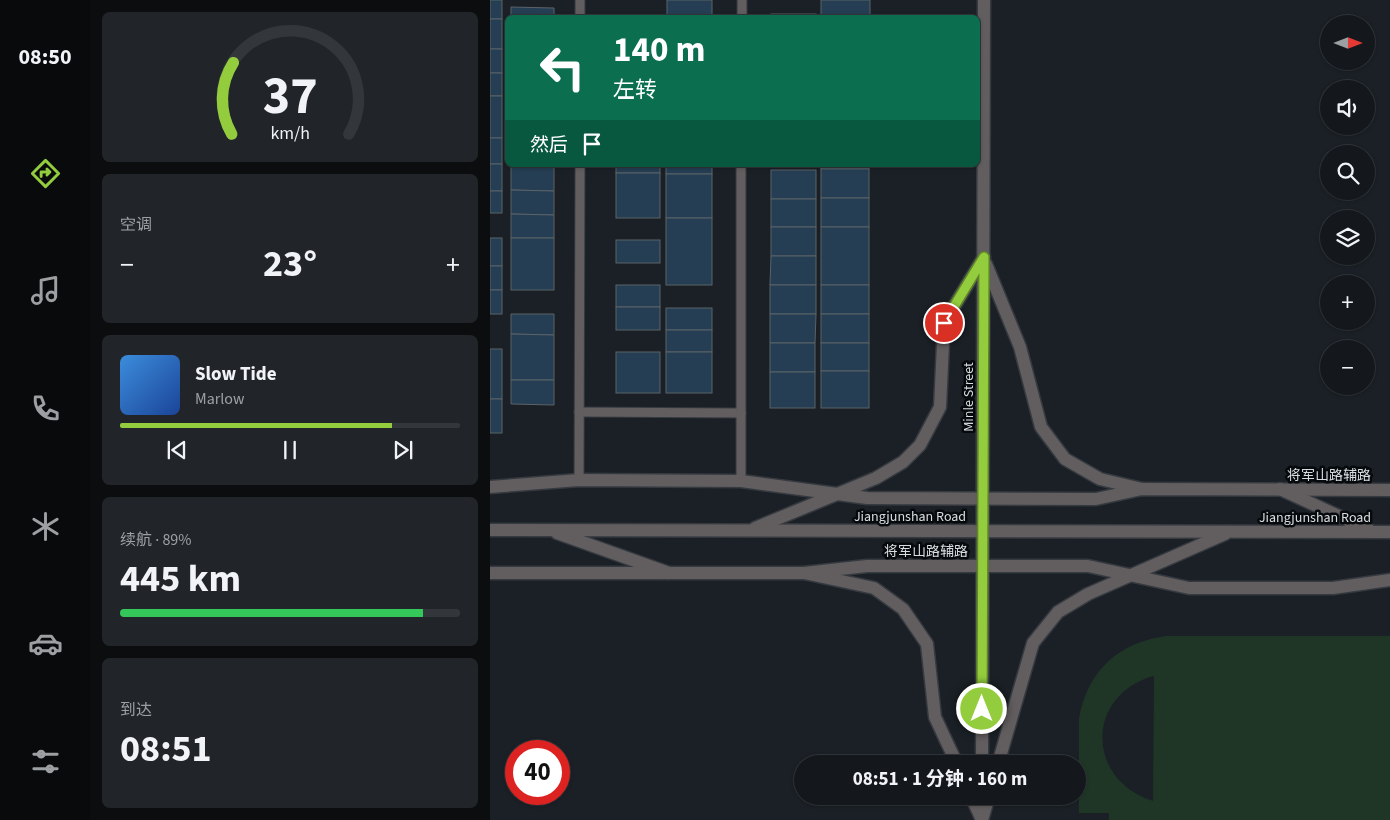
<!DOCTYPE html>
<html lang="zh">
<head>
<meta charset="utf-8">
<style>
	body { margin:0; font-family:"Source Sans 3","Noto Sans SC",sans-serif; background:#212529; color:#f1f3f6; height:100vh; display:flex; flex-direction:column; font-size:19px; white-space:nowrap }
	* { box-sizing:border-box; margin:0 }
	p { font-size:16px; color:#9da0a3 }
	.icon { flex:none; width:28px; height:28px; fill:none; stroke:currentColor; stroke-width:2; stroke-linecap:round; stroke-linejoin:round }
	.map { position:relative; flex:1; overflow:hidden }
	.details { display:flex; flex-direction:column; gap:12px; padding:12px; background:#0b0d0f; width:400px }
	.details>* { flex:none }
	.hud { position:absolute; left:15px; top:15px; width:475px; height:152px; border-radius:8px; box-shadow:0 1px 4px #0004,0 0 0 1px #33373b; background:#0b6e4f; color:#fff; overflow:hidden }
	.needle { width:32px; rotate:90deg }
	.controls { position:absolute; left:830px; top:15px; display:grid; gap:10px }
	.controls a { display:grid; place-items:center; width:55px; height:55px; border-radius:50%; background:#14181c; box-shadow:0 1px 4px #0004,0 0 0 1px #33373b; font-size:25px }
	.speed { position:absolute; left:15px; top:740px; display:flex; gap:10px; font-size:25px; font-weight:700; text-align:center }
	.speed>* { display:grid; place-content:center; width:65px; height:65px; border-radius:50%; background:#14181c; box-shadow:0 1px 4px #0004,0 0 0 1px #33373b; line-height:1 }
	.speed .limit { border:8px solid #d22; background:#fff; color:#111 }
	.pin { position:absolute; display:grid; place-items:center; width:42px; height:42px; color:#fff; margin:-21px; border:2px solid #fff; border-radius:50%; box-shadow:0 1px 5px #0007 }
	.me { position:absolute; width:55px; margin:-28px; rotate:0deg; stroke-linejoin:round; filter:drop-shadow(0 0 4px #0008) }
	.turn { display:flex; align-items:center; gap:18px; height:105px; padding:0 25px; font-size:22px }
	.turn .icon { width:65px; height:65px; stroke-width:2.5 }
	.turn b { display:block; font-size:35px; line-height:42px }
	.then { display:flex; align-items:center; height:48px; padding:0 25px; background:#0003; gap:10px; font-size:19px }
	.big { font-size:38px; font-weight:700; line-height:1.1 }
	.details .tile { flex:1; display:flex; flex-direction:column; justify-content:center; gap:8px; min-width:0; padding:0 18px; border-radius:8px; background:#212529 }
	.details .dial { align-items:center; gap:0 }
	.dial svg { height:130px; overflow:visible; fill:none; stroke:#33373b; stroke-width:7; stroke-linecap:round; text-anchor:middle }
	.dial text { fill:#f1f3f6; stroke:none }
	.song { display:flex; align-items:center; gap:15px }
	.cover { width:60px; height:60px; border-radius:8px; background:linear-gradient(135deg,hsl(210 70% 55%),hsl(220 70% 35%)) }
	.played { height:5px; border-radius:2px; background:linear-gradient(90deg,#93cd3d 80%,#33373b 80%) }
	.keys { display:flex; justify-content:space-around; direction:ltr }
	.heat { display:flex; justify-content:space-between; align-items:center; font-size:28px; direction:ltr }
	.charge { height:8px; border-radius:4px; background:linear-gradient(90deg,#34c759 89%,#33373b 0) }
	.trip { position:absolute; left:304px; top:755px; width:292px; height:50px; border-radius:25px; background:#14181c; box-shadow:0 1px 4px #0004,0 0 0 1px #33373b; font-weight:700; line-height:50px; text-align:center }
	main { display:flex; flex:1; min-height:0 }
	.menu { display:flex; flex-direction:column; width:90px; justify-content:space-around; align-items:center; background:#080a0b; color:#9da0a3 }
	.menu .icon { width:35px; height:35px }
	.menu .active { color:#93cd3d }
	.menu b { font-size:22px; color:#f1f3f6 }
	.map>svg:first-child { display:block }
	.green { fill:#1f3627; fill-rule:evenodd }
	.building { fill:#253e53; stroke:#5b6269 }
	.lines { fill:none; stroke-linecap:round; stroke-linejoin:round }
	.service-casing { stroke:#353a40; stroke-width:11 }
	.minor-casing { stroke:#353a40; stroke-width:15 }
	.tertiary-casing { stroke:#353a40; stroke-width:15 }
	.service { stroke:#625d5e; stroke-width:9 }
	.minor { stroke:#625d5e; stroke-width:12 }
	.tertiary { stroke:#625d5e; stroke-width:12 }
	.route-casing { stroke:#608528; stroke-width:12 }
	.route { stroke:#93cd3d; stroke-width:9 }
	.labels { text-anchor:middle; stroke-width:5; stroke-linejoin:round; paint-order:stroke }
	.street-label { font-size:14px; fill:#d9dde1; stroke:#070a0c }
</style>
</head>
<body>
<main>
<nav class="menu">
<b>08:50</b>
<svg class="icon active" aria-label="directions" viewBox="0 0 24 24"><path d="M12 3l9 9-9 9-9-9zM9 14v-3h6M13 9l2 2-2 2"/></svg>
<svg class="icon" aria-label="music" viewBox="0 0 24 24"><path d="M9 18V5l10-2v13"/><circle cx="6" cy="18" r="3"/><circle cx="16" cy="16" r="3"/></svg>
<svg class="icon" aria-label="phone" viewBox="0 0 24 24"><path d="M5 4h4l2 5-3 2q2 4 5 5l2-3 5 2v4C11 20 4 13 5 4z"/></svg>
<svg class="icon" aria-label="climate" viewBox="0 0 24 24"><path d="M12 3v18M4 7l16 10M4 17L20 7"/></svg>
<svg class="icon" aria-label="car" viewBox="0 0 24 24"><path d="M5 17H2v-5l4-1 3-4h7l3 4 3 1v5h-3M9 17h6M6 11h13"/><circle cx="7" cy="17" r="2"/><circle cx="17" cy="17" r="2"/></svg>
<svg class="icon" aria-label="filters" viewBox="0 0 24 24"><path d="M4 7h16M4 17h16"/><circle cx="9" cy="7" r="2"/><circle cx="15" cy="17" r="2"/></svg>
</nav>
<section class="details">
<div class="tile dial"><svg viewBox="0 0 100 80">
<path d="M14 69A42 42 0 1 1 86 69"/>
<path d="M14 69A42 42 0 0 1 15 25" stroke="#93cd3d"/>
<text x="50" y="56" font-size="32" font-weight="700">37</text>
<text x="50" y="72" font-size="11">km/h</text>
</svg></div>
<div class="tile"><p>空调</p>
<div class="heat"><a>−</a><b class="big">23°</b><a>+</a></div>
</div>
<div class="tile">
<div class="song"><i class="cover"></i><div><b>Slow Tide</b><p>Marlow</p></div></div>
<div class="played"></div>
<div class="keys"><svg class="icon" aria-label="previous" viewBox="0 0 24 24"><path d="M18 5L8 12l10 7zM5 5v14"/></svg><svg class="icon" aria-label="pause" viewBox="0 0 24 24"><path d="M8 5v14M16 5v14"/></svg><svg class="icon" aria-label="next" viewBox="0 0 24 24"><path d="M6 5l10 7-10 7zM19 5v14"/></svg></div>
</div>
<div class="tile"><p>续航 · 89%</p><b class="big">445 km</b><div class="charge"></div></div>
<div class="tile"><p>到达</p><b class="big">08:51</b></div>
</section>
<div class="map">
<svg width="900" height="820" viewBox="0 0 900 820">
	<rect width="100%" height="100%" fill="#1a2026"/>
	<path class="green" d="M 677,636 L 900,636 L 900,820 L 619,820 L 619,813 L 589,813 L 589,718 C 598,670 629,642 677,636 ZM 663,676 L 664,677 L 663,801 C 596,780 595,696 663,676 Z"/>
	<g class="building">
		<rect x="0" y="0" width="12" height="19"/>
		<rect x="177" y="0" width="45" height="18"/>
		<rect x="331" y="0" width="49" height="18"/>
		<path d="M 21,7 L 64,8 L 64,18 L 21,18 Z"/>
		<rect x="281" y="14" width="45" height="4"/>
		<rect x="0" y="19" width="12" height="30"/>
		<rect x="0" y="49" width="12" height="24"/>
		<rect x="0" y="73" width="12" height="23"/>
		<rect x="0" y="96" width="12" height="42"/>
		<rect x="0" y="138" width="12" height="26"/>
		<rect x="0" y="164" width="12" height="27"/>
		<path d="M 21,165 L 64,165 L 64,191 L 21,190 Z"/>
		<rect x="126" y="165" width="44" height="8"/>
		<rect x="176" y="165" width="46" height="9"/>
		<rect x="331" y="165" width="48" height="4"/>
		<rect x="331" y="169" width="48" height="29"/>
		<rect x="281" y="170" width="45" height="29"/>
		<rect x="126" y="173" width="44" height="45"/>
		<rect x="176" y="174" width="46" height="44"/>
		<path d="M 21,190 L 64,191 L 64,215 L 21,214 Z"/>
		<rect x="0" y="191" width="12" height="22"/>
		<rect x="331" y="198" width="48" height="29"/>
		<rect x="281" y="199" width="45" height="28"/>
		<path d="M 21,214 L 64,215 L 64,238 L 21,238 Z"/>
		<rect x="176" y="218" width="46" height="67"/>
		<rect x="281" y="227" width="45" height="29"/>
		<rect x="331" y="227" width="48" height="58"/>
		<rect x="0" y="238" width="12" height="28"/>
		<rect x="21" y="238" width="43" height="52"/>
		<rect x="126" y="240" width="44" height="23"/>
		<path d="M 281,256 L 326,256 L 326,285 L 280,285 Z"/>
		<rect x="0" y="266" width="12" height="24"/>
		<rect x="126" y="285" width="44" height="22"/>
		<rect x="280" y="285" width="46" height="29"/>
		<rect x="331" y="285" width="48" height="29"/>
		<rect x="0" y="290" width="12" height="24"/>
		<rect x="126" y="307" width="44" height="23"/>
		<rect x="176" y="308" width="46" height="22"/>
		<path d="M 21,314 L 64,314 L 64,335 L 21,334 Z"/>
		<path d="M 280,314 L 326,314 L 325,343 L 280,343 Z"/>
		<rect x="331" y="314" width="48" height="29"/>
		<rect x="176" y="330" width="46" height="22"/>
		<path d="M 21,334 L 64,335 L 64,380 L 21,380 Z"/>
		<rect x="280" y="343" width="45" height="29"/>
		<rect x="331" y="343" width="48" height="28"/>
		<rect x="0" y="349" width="12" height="50"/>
		<rect x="126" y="352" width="44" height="41"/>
		<rect x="176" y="352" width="46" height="41"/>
		<rect x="331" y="371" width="48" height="37"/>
		<rect x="280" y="372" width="45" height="36"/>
		<path d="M 21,380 L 64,380 L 64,405 L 21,404 Z"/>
		<rect x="0" y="399" width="12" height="34"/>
	</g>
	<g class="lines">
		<defs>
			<g id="service">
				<path d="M 90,18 L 90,0"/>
				<path d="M 252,18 L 252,0"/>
				<path d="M 89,412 L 251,413"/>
				<path d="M 89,480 L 90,165"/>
				<path d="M 251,481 L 251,165"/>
			</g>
			<g id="minor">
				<path d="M 0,487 L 89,480 L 251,481 L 377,498 L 606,499 L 652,489 L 900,490"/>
				<path d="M 0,573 L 314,573 L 377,566 L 598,566 L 699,588 L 843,588 L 900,580"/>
			</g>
			<g id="tertiary">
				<path d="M 496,264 L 530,347 L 551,427 L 575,459 L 610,479 L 652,489"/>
				<path d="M 790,489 L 879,530"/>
				<path d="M 265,528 L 386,478 L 413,462 L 430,445 L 450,407 L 454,323 L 494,257"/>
				<path d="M 0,530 L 900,532"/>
				<path d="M 67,533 L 179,573"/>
				<path d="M 314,573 L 384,588 L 413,609 L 437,644 L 445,717 L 467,764"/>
				<path d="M 492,764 L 494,0"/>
				<path d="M 508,764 L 543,643 L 568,612 L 598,594 L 735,534"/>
				<path d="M 481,796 L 492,820"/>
				<path d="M 492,820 L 499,796"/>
			</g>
		</defs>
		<use href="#service" class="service-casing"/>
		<use href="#minor" class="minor-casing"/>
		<use href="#tertiary" class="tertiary-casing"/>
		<use href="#service" class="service"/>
		<use href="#minor" class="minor"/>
		<use href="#tertiary" class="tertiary"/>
	</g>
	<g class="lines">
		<defs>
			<path id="route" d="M 454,323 L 494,257 L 492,709"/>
		</defs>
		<use href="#route" class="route-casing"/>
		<use href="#route" class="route"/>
	</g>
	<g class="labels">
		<g class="street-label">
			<text transform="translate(478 397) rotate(-90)" y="5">Minle Street</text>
			<text x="839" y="480">将军山路辅路</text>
			<text x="420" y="521">Jiangjunshan Road</text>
			<text x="825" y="522">Jiangjunshan Road</text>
			<text x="436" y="556">将军山路辅路</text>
		</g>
	</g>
</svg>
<div class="controls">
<a><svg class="needle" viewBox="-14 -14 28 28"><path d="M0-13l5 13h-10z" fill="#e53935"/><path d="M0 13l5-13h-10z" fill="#9da0a3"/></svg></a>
<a><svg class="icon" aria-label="sound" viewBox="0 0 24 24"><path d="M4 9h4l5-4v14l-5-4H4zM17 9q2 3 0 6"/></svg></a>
<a><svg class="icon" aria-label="search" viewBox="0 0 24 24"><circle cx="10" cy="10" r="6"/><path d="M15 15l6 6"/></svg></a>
<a><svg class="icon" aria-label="layers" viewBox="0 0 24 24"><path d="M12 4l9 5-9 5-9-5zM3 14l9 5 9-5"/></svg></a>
<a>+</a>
<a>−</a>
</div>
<div class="speed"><div class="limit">40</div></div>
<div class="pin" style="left:454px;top:323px;background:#d93025"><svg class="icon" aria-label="arrive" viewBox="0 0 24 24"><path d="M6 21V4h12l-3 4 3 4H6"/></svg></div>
<svg class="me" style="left:492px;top:709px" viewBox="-20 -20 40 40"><circle r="17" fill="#93cd3d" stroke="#fff" stroke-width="3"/><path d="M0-11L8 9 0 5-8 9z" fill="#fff"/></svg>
<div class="trip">08:51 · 1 分钟 · 160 m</div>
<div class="hud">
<div class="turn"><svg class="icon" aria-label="left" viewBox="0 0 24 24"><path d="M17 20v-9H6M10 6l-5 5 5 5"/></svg><div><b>140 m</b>左转</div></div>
<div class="then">然后<svg class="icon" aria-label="arrive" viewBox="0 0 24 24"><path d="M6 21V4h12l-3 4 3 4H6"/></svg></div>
</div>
</div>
</main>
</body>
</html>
